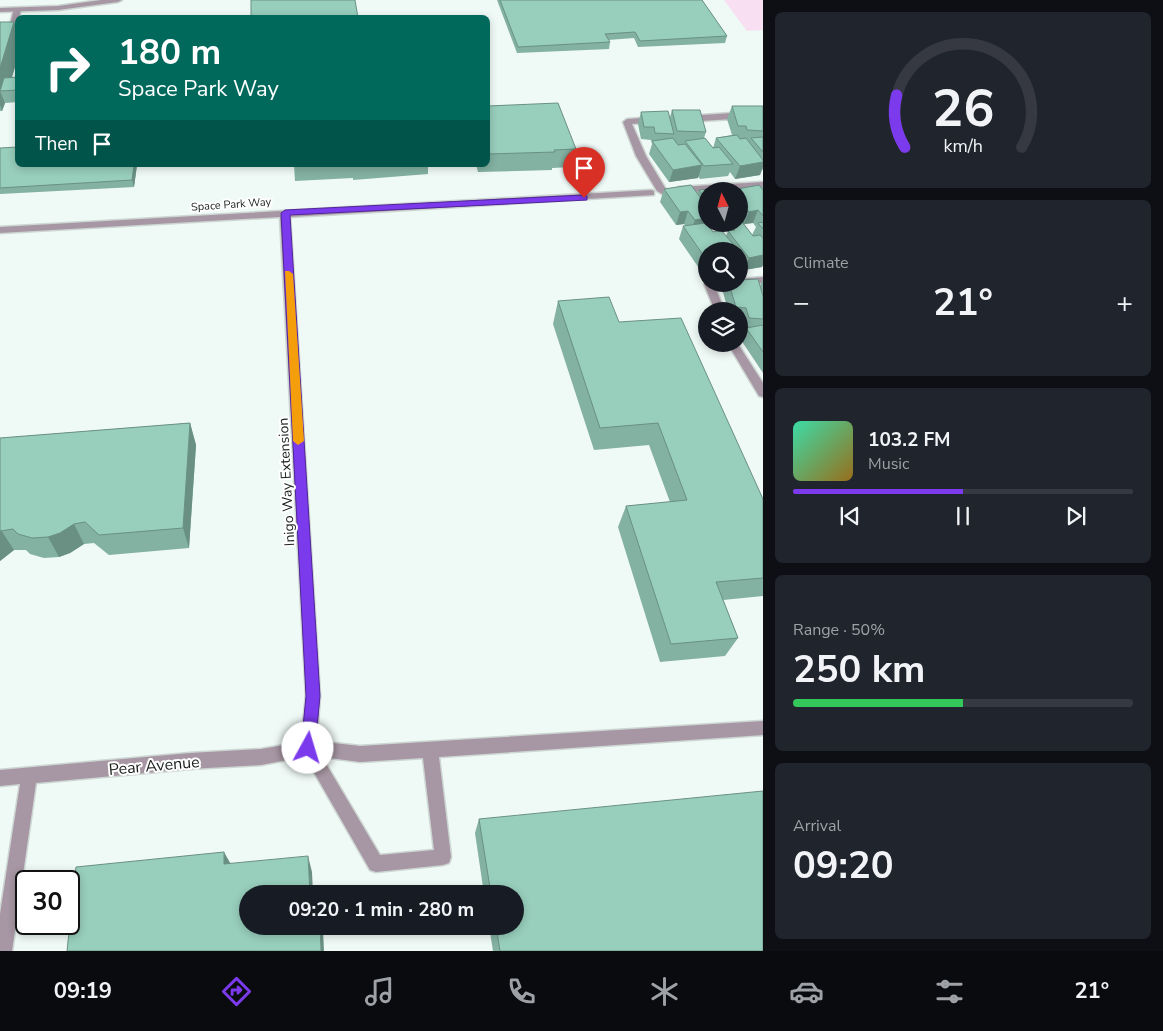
<!DOCTYPE html>
<html lang="en">
<head>
<meta charset="utf-8">
<style>
	body { margin:0; font-family:"Nunito Sans",sans-serif; background:#20242c; color:#f1f3f6; height:100vh; display:flex; flex-direction:column; font-size:19px; white-space:nowrap }
	* { box-sizing:border-box; margin:0 }
	p { font-size:16px; color:#9ea1a6 }
	.icon { flex:none; width:28px; height:28px; fill:none; stroke:currentColor; stroke-width:2; stroke-linecap:round; stroke-linejoin:round }
	.map { position:relative; flex:1; overflow:hidden }
	.details { display:flex; flex-direction:column; gap:12px; padding:12px; background:#0d0f14; width:400px }
	.details>* { flex:none }
	.hud { position:absolute; left:15px; top:15px; width:475px; height:152px; border-radius:8px; box-shadow:0 2px 8px #0003; background:#00695c; color:#fff; overflow:hidden }
	.needle { width:32px; rotate:354deg }
	.fabs { position:absolute; left:698px; top:182px; display:grid; gap:10px }
	.fabs a { display:grid; place-items:center; width:50px; height:50px; border-radius:50%; background:#171b24; box-shadow:0 2px 8px #0003; font-size:25px }
	.speed { position:absolute; left:15px; top:870px; display:flex; gap:10px; font-size:25px; font-weight:700; text-align:center }
	.speed>* { display:grid; place-content:center; width:65px; height:65px; border-radius:50%; background:#171b24; box-shadow:0 2px 8px #0003; line-height:1 }
	.speed .limit { border:2px solid #111; border-radius:8px; background:#fff; color:#111 }
	.pin { position:absolute; display:grid; place-items:center; width:42px; height:42px; color:#fff; margin:-51px -21px; border-radius:50% 50% 50% 0; rotate:-45deg; box-shadow:0 0 5px #0007 }
	.pin .icon { rotate:45deg }
	.me { position:absolute; width:55px; margin:-28px; rotate:6deg; stroke-linejoin:round; filter:drop-shadow(0 0 4px #0008) }
	.turn { display:flex; align-items:center; gap:18px; height:105px; padding:0 20px; font-size:22px }
	.turn .icon { width:65px; height:65px; stroke-width:2.5 }
	.turn b { display:block; font-size:35px; line-height:42px }
	.then { display:flex; align-items:center; height:48px; padding:0 20px; background:#0003; gap:10px; font-size:19px }
	.big { font-size:38px; font-weight:700; line-height:1.1 }
	.details .card { flex:1; display:flex; flex-direction:column; justify-content:center; gap:8px; min-width:0; padding:0 18px; border-radius:8px; background:#20242c }
	.details .dial { align-items:center; gap:0 }
	.dial svg { height:130px; overflow:visible; fill:none; stroke:#363941; stroke-width:7; stroke-linecap:round; text-anchor:middle }
	.dial text { fill:#f1f3f6; stroke:none }
	.song { display:flex; align-items:center; gap:15px }
	.cover { width:60px; height:60px; border-radius:8px; background:linear-gradient(135deg,hsl(160 70% 55%),hsl(40 70% 35%)) }
	.played { height:5px; border-radius:2px; background:linear-gradient(90deg,#7c3aed 50%,#363941 50%) }
	.keys { display:flex; justify-content:space-around; direction:ltr }
	.heat { display:flex; justify-content:space-between; align-items:center; font-size:28px; direction:ltr }
	.charge { height:8px; border-radius:4px; background:linear-gradient(90deg,#34c759 50%,#363941 0) }
	.trip { position:absolute; left:239px; top:885px; width:285px; height:50px; border-radius:25px; background:#171b24; box-shadow:0 2px 8px #0003; font-weight:700; line-height:50px; text-align:center }
	.dock { display:flex; height:80px; justify-content:space-around; align-items:center; background:#090b0e; color:#9ea1a6 }
	.dock .icon { width:35px; height:35px }
	.dock .current { color:#7c3aed }
	.dock b { font-size:22px; color:#f1f3f6 }
	main { display:flex; flex:1; min-height:0 }
	.map>svg:first-child { display:block }
	.green { fill:#f8dff2 }
	.lines { fill:none; stroke-linecap:round; stroke-linejoin:round }
	.lane-casing { stroke:#cdd6d2; stroke-width:3 }
	.street-casing { stroke:#cdd6d2; stroke-width:3 }
	.lane { fill:#a796a3; fill-rule:evenodd }
	.street { fill:#a796a3; fill-rule:evenodd }
	.wall { fill:#83b1a2; fill-rule:evenodd }
	.shaded-wall { fill:#6a9084 }
	.building { fill:#98cebc; stroke:#6a9084 }
	.route { fill:#7c3aed; stroke:#51269a }
	.slow { fill:#f59e0b }
	.labels { text-anchor:middle; stroke-width:4; stroke-linejoin:round; paint-order:stroke }
	.far-street-label { font-size:11px; fill:#191d1c; stroke:#fff }
	.street-label { font-size:14px; fill:#191d1c; stroke:#fff }
	.near-street-label { font-size:16px; fill:#191d1c; stroke:#fff }
</style>
</head>
<body>
<main>
<div class="map">
<svg width="763" height="951" viewBox="0 0 763 951">
	<rect width="100%" height="100%" fill="#eff9f5"/>
	<path class="green" d="M 724,0 L 763,0 L 763,30 L 747,31 Z"/>
	<g class="lines">
		<defs>
			<g id="lane">
				<path d="M 14,8 L 21,10 L 19,18 L 18,18 L 15,37 L 11,39 L 7,37 Z"/>
				<path d="M 763,111 L 763,117 L 686,122 L 682,119 L 686,116 Z"/>
				<path d="M 656,117 L 660,120 L 659,122 L 632,124 L 646,156 L 667,191 L 662,194 L 657,191 L 636,156 L 623,122 L 627,119 Z"/>
				<path d="M 763,182 L 763,188 L 678,193 L 673,190 L 678,187 Z"/>
				<path d="M 763,277 L 763,283 L 739,285 L 735,284 L 739,284 L 739,279 Z"/>
				<path d="M 706,281 L 706,284 L 718,284 L 715,287 L 725,311 L 715,311 L 704,284 Z"/>
				<path d="M 728,344 L 738,344 L 763,383 L 763,397 L 759,396 Z"/>
				<path d="M 763,721 L 763,735 L 439,757 L 451,857 L 449,863 L 443,865 L 376,872 L 370,870 L 300,748 L 303,743 L 308,740 L 360,746 ZM 322,757 L 360,762 L 423,758 L 434,850 L 380,855 Z"/>
			</g>
			<g id="street">
				<path d="M 101,0 L 122,0 L 118,2 L 58,10 L 0,12 L 0,8 L 58,6 Z"/>
				<path d="M 651,190 L 654,191 L 654,195 L 290,217 L 320,696 L 316,748 L 313,753 L 308,756 L 261,765 L 190,769 L 36,783 L 12,951 L 0,951 L 0,914 L 20,784 L 0,786 L 0,770 L 190,753 L 261,749 L 301,742 L 306,696 L 280,217 L 0,233 L 0,227 Z"/>
			</g>
		</defs>
		<use href="#lane" class="lane-casing"/>
		<use href="#street" class="street-casing"/>
		<use href="#lane" class="lane"/>
		<use href="#street" class="street"/>
	</g>
	<g class="wall">
		<path d="M 497,0 L 702,0 L 727,36 L 725,43 L 638,47 L 634,38 L 608,40 L 610,42 L 609,49 L 517,53 Z"/>
		<path d="M 0,22 L 14,22 L 18,33 L 18,57 L 12,77 L 18,77 L 18,102 L 5,103 L 2,111 L 0,111 Z"/>
		<path d="M 488,106 L 576,149 L 572,167 L 552,168 L 552,170 L 478,172 L 476,165 L 488,165 Z"/>
		<path d="M 732,106 L 763,106 L 763,170 L 762,169 L 760,175 L 735,179 L 730,172 L 728,176 L 700,179 L 698,176 L 698,178 L 669,182 L 649,154 L 652,144 L 651,140 L 641,139 L 638,124 L 641,112 L 670,117 L 672,110 L 706,132 L 704,138 L 713,148 L 716,138 L 732,135 L 727,119 Z"/>
		<path d="M 0,148 L 137,165 L 134,187 L 0,194 Z"/>
		<path d="M 294,165 L 428,165 L 428,174 L 353,180 L 353,178 L 295,181 Z"/>
		<path d="M 763,185 L 763,265 L 762,267 L 744,270 L 739,264 L 706,251 L 706,273 L 703,274 L 679,239 L 683,226 L 686,226 L 684,224 L 676,225 L 660,202 L 664,189 L 697,193 L 699,190 L 706,191 L 706,224 L 739,224 L 739,191 L 731,191 L 732,190 L 761,188 ZM 753,223 L 756,227 L 752,235 L 744,224 ZM 720,224 L 724,230 L 729,229 L 726,236 L 713,232 L 711,228 L 712,225 Z"/>
		<path d="M 763,279 L 763,373 L 741,340 L 743,335 L 739,335 L 739,324 L 742,324 L 741,320 L 739,320 L 739,311 L 728,311 L 723,292 L 727,284 L 739,284 L 760,286 Z"/>
		<path d="M 558,301 L 619,322 L 763,499 L 763,596 L 723,600 L 738,638 L 725,656 L 660,662 L 618,527 L 626,506 L 670,502 L 649,445 L 594,450 L 553,324 Z"/>
		<path d="M 190,423 L 196,445 L 189,548 L 109,555 L 94,543 L 84,544 L 70,553 L 59,557 L 44,558 L 30,554 L 26,550 L 14,550 L 0,561 L 0,438 Z"/>
		<path d="M 479,819 L 763,951 L 493,951 L 489,926 L 515,926 L 515,894 L 484,894 L 475,833 Z"/>
	</g>
	<g class="shaded-wall">
		<path d="M 14,22 L 18,33 L 18,57 L 8,90 L 0,91 L 5,103 L 2,111 L 0,105 L 0,68 Z"/>
		<path d="M 763,162 L 763,167 L 760,175 L 735,179 L 740,166 Z"/>
		<path d="M 134,165 L 137,165 L 134,187 L 132,180 Z"/>
		<path d="M 702,165 L 698,178 L 669,182 L 673,170 Z"/>
		<path d="M 758,210 L 753,223 L 744,224 L 749,212 Z"/>
		<path d="M 688,211 L 684,224 L 676,225 L 680,212 Z"/>
		<path d="M 747,215 L 742,227 L 731,224 L 729,229 L 724,230 L 726,224 L 739,224 L 739,216 Z"/>
		<path d="M 706,218 L 706,224 L 720,224 L 712,225 L 710,229 L 690,232 L 695,220 Z"/>
		<path d="M 763,252 L 763,265 L 762,267 L 744,270 L 749,258 Z"/>
		<path d="M 742,255 L 739,264 L 739,256 Z"/>
		<path d="M 706,266 L 706,273 L 703,274 Z"/>
		<path d="M 190,423 L 196,445 L 189,548 L 183,528 Z"/>
		<path d="M 74,524 L 84,544 L 70,553 L 59,557 L 48,537 Z"/>
		<path d="M 1,530 L 14,550 L 0,561 L 0,531 Z"/>
		<path d="M 224,852 L 233,868 L 224,864 Z"/>
		<path d="M 308,856 L 312,872 L 313,894 L 310,894 Z"/>
		<path d="M 320,926 L 322,926 L 323,930 L 324,951 L 321,951 Z"/>
	</g>
	<g class="building">
		<path d="M 251,0 L 355,0 L 358,18 L 251,18 Z"/>
		<path d="M 500,0 L 702,0 L 727,36 L 640,41 L 635,32 L 605,34 L 610,42 L 518,47 Z"/>
		<path d="M 0,22 L 14,22 L 0,68 Z"/>
		<path d="M 18,77 L 18,90 L 0,91 L 4,78 Z"/>
		<path d="M 558,103 L 576,149 L 554,150 L 555,152 L 488,154 L 488,106 Z"/>
		<path d="M 732,106 L 763,106 L 763,131 L 747,130 L 746,126 L 738,126 Z"/>
		<path d="M 672,110 L 700,110 L 706,132 L 677,131 Z"/>
		<path d="M 668,111 L 674,134 L 655,133 L 654,127 L 644,127 L 641,112 Z"/>
		<path d="M 737,135 L 740,139 L 746,138 L 763,160 L 763,162 L 740,166 L 716,138 Z"/>
		<path d="M 763,137 L 763,152 L 751,138 Z"/>
		<path d="M 673,138 L 678,145 L 685,144 L 702,165 L 673,170 L 652,141 Z"/>
		<path d="M 705,138 L 713,148 L 719,147 L 733,164 L 704,166 L 685,141 Z"/>
		<path d="M 18,147 L 18,165 L 134,165 L 132,180 L 0,188 L 0,148 Z"/>
		<path d="M 691,185 L 706,205 L 706,218 L 695,220 L 688,211 L 680,212 L 664,189 Z"/>
		<path d="M 759,185 L 763,190 L 763,216 L 758,210 L 749,212 L 739,199 L 739,191 L 733,191 L 732,190 Z"/>
		<path d="M 726,188 L 728,191 L 706,191 L 706,200 L 699,190 Z"/>
		<path d="M 739,205 L 747,215 L 739,216 Z"/>
		<path d="M 742,222 L 753,236 L 760,235 L 763,238 L 763,255 L 749,258 L 728,231 L 735,230 L 731,224 L 739,224 L 739,223 Z"/>
		<path d="M 763,222 L 763,229 L 758,223 Z"/>
		<path d="M 706,223 L 706,224 L 707,224 L 713,232 L 721,230 L 739,251 L 706,251 L 706,259 L 683,226 Z"/>
		<path d="M 758,279 L 763,296 L 763,319 L 749,318 L 746,308 L 736,307 L 729,284 L 739,284 L 739,280 Z"/>
		<path d="M 609,297 L 619,322 L 681,318 L 763,499 L 763,578 L 716,582 L 738,638 L 671,644 L 626,506 L 687,500 L 658,423 L 600,428 L 558,301 Z"/>
		<path d="M 739,324 L 745,324 L 746,328 L 739,329 Z"/>
		<path d="M 763,325 L 763,352 L 746,328 Z"/>
		<path d="M 190,423 L 183,528 L 99,535 L 85,522 L 74,524 L 60,533 L 48,537 L 32,538 L 18,534 L 13,529 L 0,531 L 0,438 Z"/>
		<path d="M 763,791 L 763,951 L 500,951 L 496,926 L 515,926 L 515,894 L 491,894 L 479,819 Z"/>
		<path d="M 224,852 L 224,864 L 308,856 L 310,894 L 248,894 L 248,926 L 320,926 L 321,951 L 67,951 L 76,867 Z"/>
	</g>
	<path class="route" d="M 584,195 L 587,196 L 587,200 L 290,215 L 320,696 L 315,748 L 313,753 L 308,755 L 303,753 L 301,748 L 306,696 L 281,213 L 285,210 Z"/>
	<path class="slow" d="M 285,271 L 289,271 L 293,274 L 304,441 L 298,445 L 293,441 Z"/>
	<g class="labels">
		<g class="far-street-label">
			<text transform="translate(231 204) rotate(-4)" y="4">Space Park Way</text>
		</g>
		<g class="street-label">
			<text transform="translate(286 482) rotate(-93)" y="5">Inigo Way Extension</text>
		</g>
		<g class="near-street-label">
			<text transform="translate(154 765) rotate(-5)" y="6">Pear Avenue</text>
		</g>
	</g>
</svg>
<div class="fabs">
<a><svg class="needle" viewBox="-14 -14 28 28"><path d="M0-13l5 13h-10z" fill="#e53935"/><path d="M0 13l5-13h-10z" fill="#9ea1a6"/></svg></a>
<a><svg class="icon" aria-label="search" viewBox="0 0 24 24"><circle cx="10" cy="10" r="6"/><path d="M15 15l6 6"/></svg></a>
<a><svg class="icon" aria-label="layers" viewBox="0 0 24 24"><path d="M12 4l9 5-9 5-9-5zM3 14l9 5 9-5"/></svg></a>
</div>
<div class="speed"><div class="limit">30</div></div>
<div class="pin" style="left:584px;top:198px;background:#d93025"><svg class="icon" aria-label="arrive" viewBox="0 0 24 24"><path d="M6 21V4h12l-3 4 3 4H6"/></svg></div>
<svg class="me" style="left:308px;top:748px" viewBox="-20 -20 40 40"><circle r="19" fill="#fff"/><path d="M0-13L10 11 0 6-10 11z" fill="#7c3aed"/></svg>
<div class="trip">09:20 · 1 min · 280 m</div>
<div class="hud">
<div class="turn"><svg class="icon" aria-label="right" viewBox="0 0 24 24"><path d="M7 20v-9h11M14 6l5 5-5 5"/></svg><div><b>180 m</b>Space Park Way</div></div>
<div class="then">Then<svg class="icon" aria-label="arrive" viewBox="0 0 24 24"><path d="M6 21V4h12l-3 4 3 4H6"/></svg></div>
</div>
</div>
<section class="details">
<div class="card dial"><svg viewBox="0 0 100 80">
<path d="M14 69A42 42 0 1 1 86 69"/>
<path d="M14 69A42 42 0 0 1 9 37" stroke="#7c3aed"/>
<text x="50" y="56" font-size="32" font-weight="700">26</text>
<text x="50" y="72" font-size="11">km/h</text>
</svg></div>
<div class="card"><p>Climate</p>
<div class="heat"><a>−</a><b class="big">21°</b><a>+</a></div>
</div>
<div class="card">
<div class="song"><i class="cover"></i><div><b>103.2 FM</b><p>Music</p></div></div>
<div class="played"></div>
<div class="keys"><svg class="icon" aria-label="previous" viewBox="0 0 24 24"><path d="M18 5L8 12l10 7zM5 5v14"/></svg><svg class="icon" aria-label="pause" viewBox="0 0 24 24"><path d="M8 5v14M16 5v14"/></svg><svg class="icon" aria-label="next" viewBox="0 0 24 24"><path d="M6 5l10 7-10 7zM19 5v14"/></svg></div>
</div>
<div class="card"><p>Range · 50%</p><b class="big">250 km</b><div class="charge"></div></div>
<div class="card"><p>Arrival</p><b class="big">09:20</b></div>
</section>
</main>
<nav class="dock">
<b>09:19</b>
<svg class="icon current" aria-label="directions" viewBox="0 0 24 24"><path d="M12 3l9 9-9 9-9-9zM9 14v-3h6M13 9l2 2-2 2"/></svg>
<svg class="icon" aria-label="music" viewBox="0 0 24 24"><path d="M9 18V5l10-2v13"/><circle cx="6" cy="18" r="3"/><circle cx="16" cy="16" r="3"/></svg>
<svg class="icon" aria-label="phone" viewBox="0 0 24 24"><path d="M5 4h4l2 5-3 2q2 4 5 5l2-3 5 2v4C11 20 4 13 5 4z"/></svg>
<svg class="icon" aria-label="climate" viewBox="0 0 24 24"><path d="M12 3v18M4 7l16 10M4 17L20 7"/></svg>
<svg class="icon" aria-label="car" viewBox="0 0 24 24"><path d="M5 17H2v-5l4-1 3-4h7l3 4 3 1v5h-3M9 17h6M6 11h13"/><circle cx="7" cy="17" r="2"/><circle cx="17" cy="17" r="2"/></svg>
<svg class="icon" aria-label="filters" viewBox="0 0 24 24"><path d="M4 7h16M4 17h16"/><circle cx="9" cy="7" r="2"/><circle cx="15" cy="17" r="2"/></svg>
<b>21°</b>
</nav>
</body>
</html>
